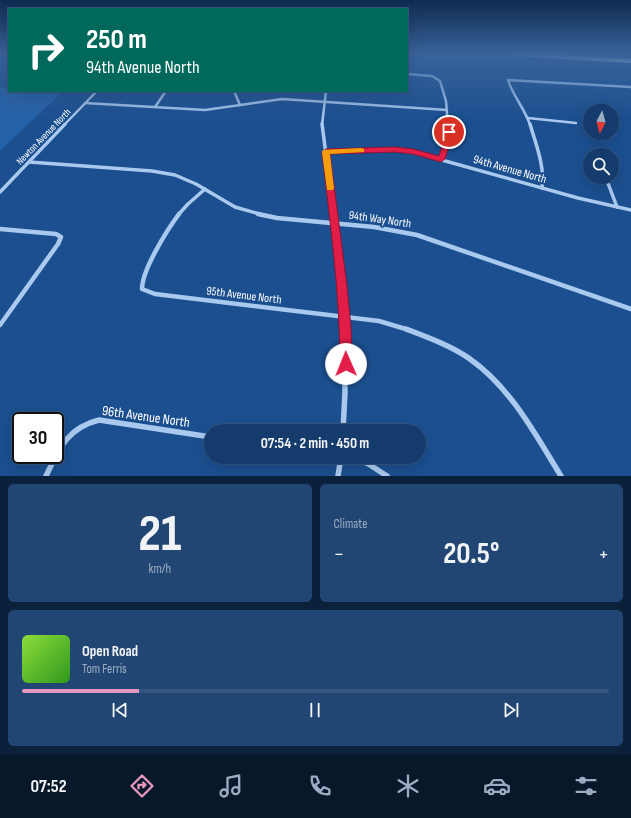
<!DOCTYPE html>
<html lang="en">
<head>
<meta charset="utf-8">
<style>
	body { margin:0; font-family:"Sofia Sans Condensed",sans-serif; background:#214673; color:#f1f3f6; height:100vh; display:flex; flex-direction:column; font-size:15px; white-space:nowrap }
	* { box-sizing:border-box; margin:0 }
	p { font-size:13px; color:#9dadc1 }
	.icon { flex:none; width:22px; height:22px; fill:none; stroke:currentColor; stroke-width:2; stroke-linecap:round; stroke-linejoin:round }
	.map { position:relative; height:476px; overflow:hidden }
	.sheet { display:flex; flex-direction:column; gap:8px; padding:8px; background:#0b203b; flex:1 }
	.sheet>* { flex:none }
	.top-card { position:absolute; left:8px; top:8px; width:400px; height:84px; border-radius:0px; box-shadow:0 4px 16px #0002,0 0 0 1px #33557e; background:#00695c; color:#fff; overflow:hidden }
	.needle { width:26px; rotate:186deg }
	.controls { position:absolute; left:583px; top:104px; display:grid; gap:8px }
	.controls a { display:grid; place-items:center; width:36px; height:36px; border-radius:50%; background:#143b6b; box-shadow:0 4px 16px #0002,0 0 0 1px #33557e; font-size:20px }
	.speed { position:absolute; left:12px; top:412px; display:flex; gap:8px; font-size:20px; font-weight:700; text-align:center }
	.speed>* { display:grid; place-content:center; width:52px; height:52px; border-radius:50%; background:#143b6b; box-shadow:0 4px 16px #0002,0 0 0 1px #33557e; line-height:1 }
	.speed .limit { border:2px solid #111; border-radius:6px; background:#fff; color:#111 }
	.pin { position:absolute; display:grid; place-items:center; width:34px; height:34px; color:#fff; margin:-17px; border:2px solid #fff; border-radius:50%; box-shadow:0 1px 4px #0007 }
	.me { position:absolute; width:44px; margin:-22px; rotate:359deg; stroke-linejoin:round; filter:drop-shadow(0 0 3px #0008) }
	.turn { display:flex; align-items:center; gap:14px; height:84px; padding:0 12px; font-size:18px }
	.turn .icon { width:52px; height:52px; stroke-width:2.5 }
	.turn b { display:block; font-size:28px; line-height:34px }
	.big { font-size:30px; font-weight:700; line-height:1.1 }
	.sheet .widget { flex:1; display:flex; flex-direction:column; justify-content:center; gap:6px; min-width:0; padding:0 14px; border-radius:6px; background:#214673 }
	.sheet .dial { align-items:center; gap:0 }
	.dial b { font-size:52px; line-height:1 }
	.song { display:flex; align-items:center; gap:12px }
	.cover { width:48px; height:48px; border-radius:6px; background:linear-gradient(135deg,hsl(90 70% 55%),hsl(110 70% 35%)) }
	.played { height:4px; border-radius:2px; background:linear-gradient(90deg,#e797bd 20%,#33557e 20%) }
	.keys { display:flex; justify-content:space-around; direction:ltr }
	.heat { display:flex; justify-content:space-between; align-items:center; font-size:22px; direction:ltr }
	.sheet .tiles { flex:1; display:grid; gap:8px; grid-template-columns:1fr 1fr }
	.widget:last-child { grid-column:span 2 }
	.trip { position:absolute; left:204px; top:424px; width:222px; height:40px; border-radius:20px; background:#143b6b; box-shadow:0 4px 16px #0002,0 0 0 1px #33557e; font-weight:700; line-height:40px; text-align:center }
	.tabs { display:flex; height:64px; justify-content:space-around; align-items:center; background:#08182b; color:#9dadc1 }
	.tabs .icon { width:28px; height:28px }
	.tabs .selected { color:#e797bd }
	.tabs b { font-size:18px; color:#f1f3f6 }
	.map>svg:first-child { display:block }
	.green { fill:#2461a8 }
	.lines { fill:none; stroke-linecap:round; stroke-linejoin:round }
	.street-far3 { stroke:#a9c9ee; stroke-width:2.5 }
	.street-far2 { stroke:#a9c9ee; stroke-width:3.5 }
	.street-far1 { stroke:#a9c9ee; stroke-width:4.5 }
	.street { stroke:#a9c9ee; stroke-width:5.5 }
	.highway { fill:#fff; fill-rule:evenodd }
	.route { fill:#e11d48; stroke:#92132f }
	.slow { fill:#f59e0b }
	.labels { text-anchor:middle; stroke-width:4; stroke-linejoin:round; paint-order:stroke }
	.far-street-label { font-size:10px; fill:#fff; stroke:#1b4f8f }
	.street-label { font-size:12px; fill:#fff; stroke:#1b4f8f }
	.near-street-label { font-size:14px; fill:#fff; stroke:#1b4f8f }
</style>
</head>
<body>
<div class="map">
<svg width="631" height="476" viewBox="0 0 631 476">
	<rect width="100%" height="100%" fill="#1b4f8f"/>
	<path class="green" d="M 0,88 L 9,88 L 9,91 L 63,91 L 0,151 Z"/>
	<g class="lines">
		<g class="street-far3">
			<path d="M 407,74 L 432,76 L 440,81 L 446,101 L 448,125"/>
			<path d="M 234,91 L 240,105"/>
			<path d="M 85,103 L 205,110 L 282,99 L 447,110"/>
			<path d="M 155,107 L 166,91"/>
			<path d="M 528,118 L 576,123"/>
			<path d="M 64,125 L 97,91"/>
			<path d="M 322,125 L 326,91"/>
			<path d="M 530,125 C 525,109 513,96 508,80 L 631,87"/>
		</g>
		<g class="street-far2">
			<path d="M 322,124 L 334,215"/>
			<path d="M 530,124 C 536,145 545,166 542,188"/>
			<path d="M 326,152 L 384,149 L 413,152 L 578,198 L 631,210"/>
			<path d="M 441,159 L 447,139 L 448,124"/>
			<path d="M 29,162 L 152,171 L 175,175 L 196,184 L 235,207 L 263,215"/>
			<path d="M 606,178 L 617,207"/>
			<path d="M 0,192 L 65,124"/>
			<path d="M 178,215 L 188,204 L 205,189"/>
		</g>
		<g class="street-far1">
			<path d="M 179,214 C 167,230 142,270 142,289 L 155,294 L 379,321 L 409,330"/>
			<path d="M 258,214 L 277,218 L 374,227 L 417,235 L 631,309"/>
			<path d="M 334,214 L 344,330"/>
			<path d="M 0,229 L 56,234 L 61,237 L 58,244 L 0,325"/>
		</g>
		<g class="street">
			<path d="M 406,329 C 427,337 452,346 470,359 C 511,388 535,434 561,476"/>
			<path d="M 343,431 L 345,392 L 344,329"/>
			<path d="M 344,457 L 367,463 L 387,476"/>
			<path d="M 46,476 C 59,449 67,428 99,420 L 211,437"/>
			<path d="M 338,476 L 341,457"/>
		</g>
		<path class="highway" d="M 511,54 L 546,54 L 631,59 L 631,63 L 514,56 Z"/>
	</g>
	<linearGradient id="sky" x2="0" y2="1"><stop stop-color="#0f2b4f"/><stop offset="0.45" stop-color="#39639b"/><stop offset="1" stop-color="#39639b" stop-opacity="0"/></linearGradient>
	<rect width="631" height="120" fill="url(#sky)"/>
	<path class="route" d="M 447,130 L 453,132 L 445,159 L 441,162 L 413,154 L 395,152 L 330,154 L 347,286 L 351,328 L 352,364 L 350,369 L 346,370 L 342,369 L 340,364 C 340,293 330,223 322,152 L 326,149 L 395,147 L 413,149 L 439,156 Z"/>
	<path class="slow" d="M 361,148 L 364,149 L 364,152 L 330,154 L 334,188 L 333,190 L 327,190 L 322,152 L 323,150 Z"/>
	<g class="labels">
		<g class="far-street-label">
			<text transform="translate(43 136) rotate(-46)" y="4">Newton Avenue North</text>
		</g>
		<g class="street-label">
			<text transform="translate(510 169) rotate(16)" y="4">94th Avenue North</text>
			<text transform="translate(380 219) rotate(8)" y="4">94th Way North</text>
			<text transform="translate(244 295) rotate(7)" y="4">95th Avenue North</text>
		</g>
		<g class="near-street-label">
			<text transform="translate(146 416) rotate(8)" y="5">96th Avenue North</text>
		</g>
	</g>
</svg>
<div class="controls">
<a><svg class="needle" viewBox="-14 -14 28 28"><path d="M0-13l5 13h-10z" fill="#e53935"/><path d="M0 13l5-13h-10z" fill="#9dadc1"/></svg></a>
<a><svg class="icon" aria-label="search" viewBox="0 0 24 24"><circle cx="10" cy="10" r="6"/><path d="M15 15l6 6"/></svg></a>
</div>
<div class="speed"><div class="limit">30</div></div>
<div class="pin" style="left:449px;top:132px;background:#d93025"><svg class="icon" aria-label="arrive" viewBox="0 0 24 24"><path d="M6 21V4h12l-3 4 3 4H6"/></svg></div>
<svg class="me" style="left:346px;top:364px" viewBox="-20 -20 40 40"><circle r="19" fill="#fff"/><path d="M0-13L10 11 0 6-10 11z" fill="#e11d48"/></svg>
<div class="trip">07:54 · 2 min · 450 m</div>
<div class="top-card">
<div class="turn"><svg class="icon" aria-label="right" viewBox="0 0 24 24"><path d="M7 20v-9h11M14 6l5 5-5 5"/></svg><div><b>250 m</b>94th Avenue North</div></div>
</div>
</div>
<section class="sheet">
<div class="tiles">
<div class="widget dial"><b>21</b><p>km/h</p></div>
<div class="widget"><p>Climate</p>
<div class="heat"><a>−</a><b class="big">20.5°</b><a>+</a></div>
</div>
<div class="widget">
<div class="song"><i class="cover"></i><div><b>Open Road</b><p>Tom Ferris</p></div></div>
<div class="played"></div>
<div class="keys"><svg class="icon" aria-label="previous" viewBox="0 0 24 24"><path d="M18 5L8 12l10 7zM5 5v14"/></svg><svg class="icon" aria-label="pause" viewBox="0 0 24 24"><path d="M8 5v14M16 5v14"/></svg><svg class="icon" aria-label="next" viewBox="0 0 24 24"><path d="M6 5l10 7-10 7zM19 5v14"/></svg></div>
</div>
</div>
</section>
<nav class="tabs">
<b>07:52</b>
<svg class="icon selected" aria-label="directions" viewBox="0 0 24 24"><path d="M12 3l9 9-9 9-9-9zM9 14v-3h6M13 9l2 2-2 2"/></svg>
<svg class="icon" aria-label="music" viewBox="0 0 24 24"><path d="M9 18V5l10-2v13"/><circle cx="6" cy="18" r="3"/><circle cx="16" cy="16" r="3"/></svg>
<svg class="icon" aria-label="phone" viewBox="0 0 24 24"><path d="M5 4h4l2 5-3 2q2 4 5 5l2-3 5 2v4C11 20 4 13 5 4z"/></svg>
<svg class="icon" aria-label="climate" viewBox="0 0 24 24"><path d="M12 3v18M4 7l16 10M4 17L20 7"/></svg>
<svg class="icon" aria-label="car" viewBox="0 0 24 24"><path d="M5 17H2v-5l4-1 3-4h7l3 4 3 1v5h-3M9 17h6M6 11h13"/><circle cx="7" cy="17" r="2"/><circle cx="17" cy="17" r="2"/></svg>
<svg class="icon" aria-label="filters" viewBox="0 0 24 24"><path d="M4 7h16M4 17h16"/><circle cx="9" cy="7" r="2"/><circle cx="15" cy="17" r="2"/></svg>
</nav>
</body>
</html>
